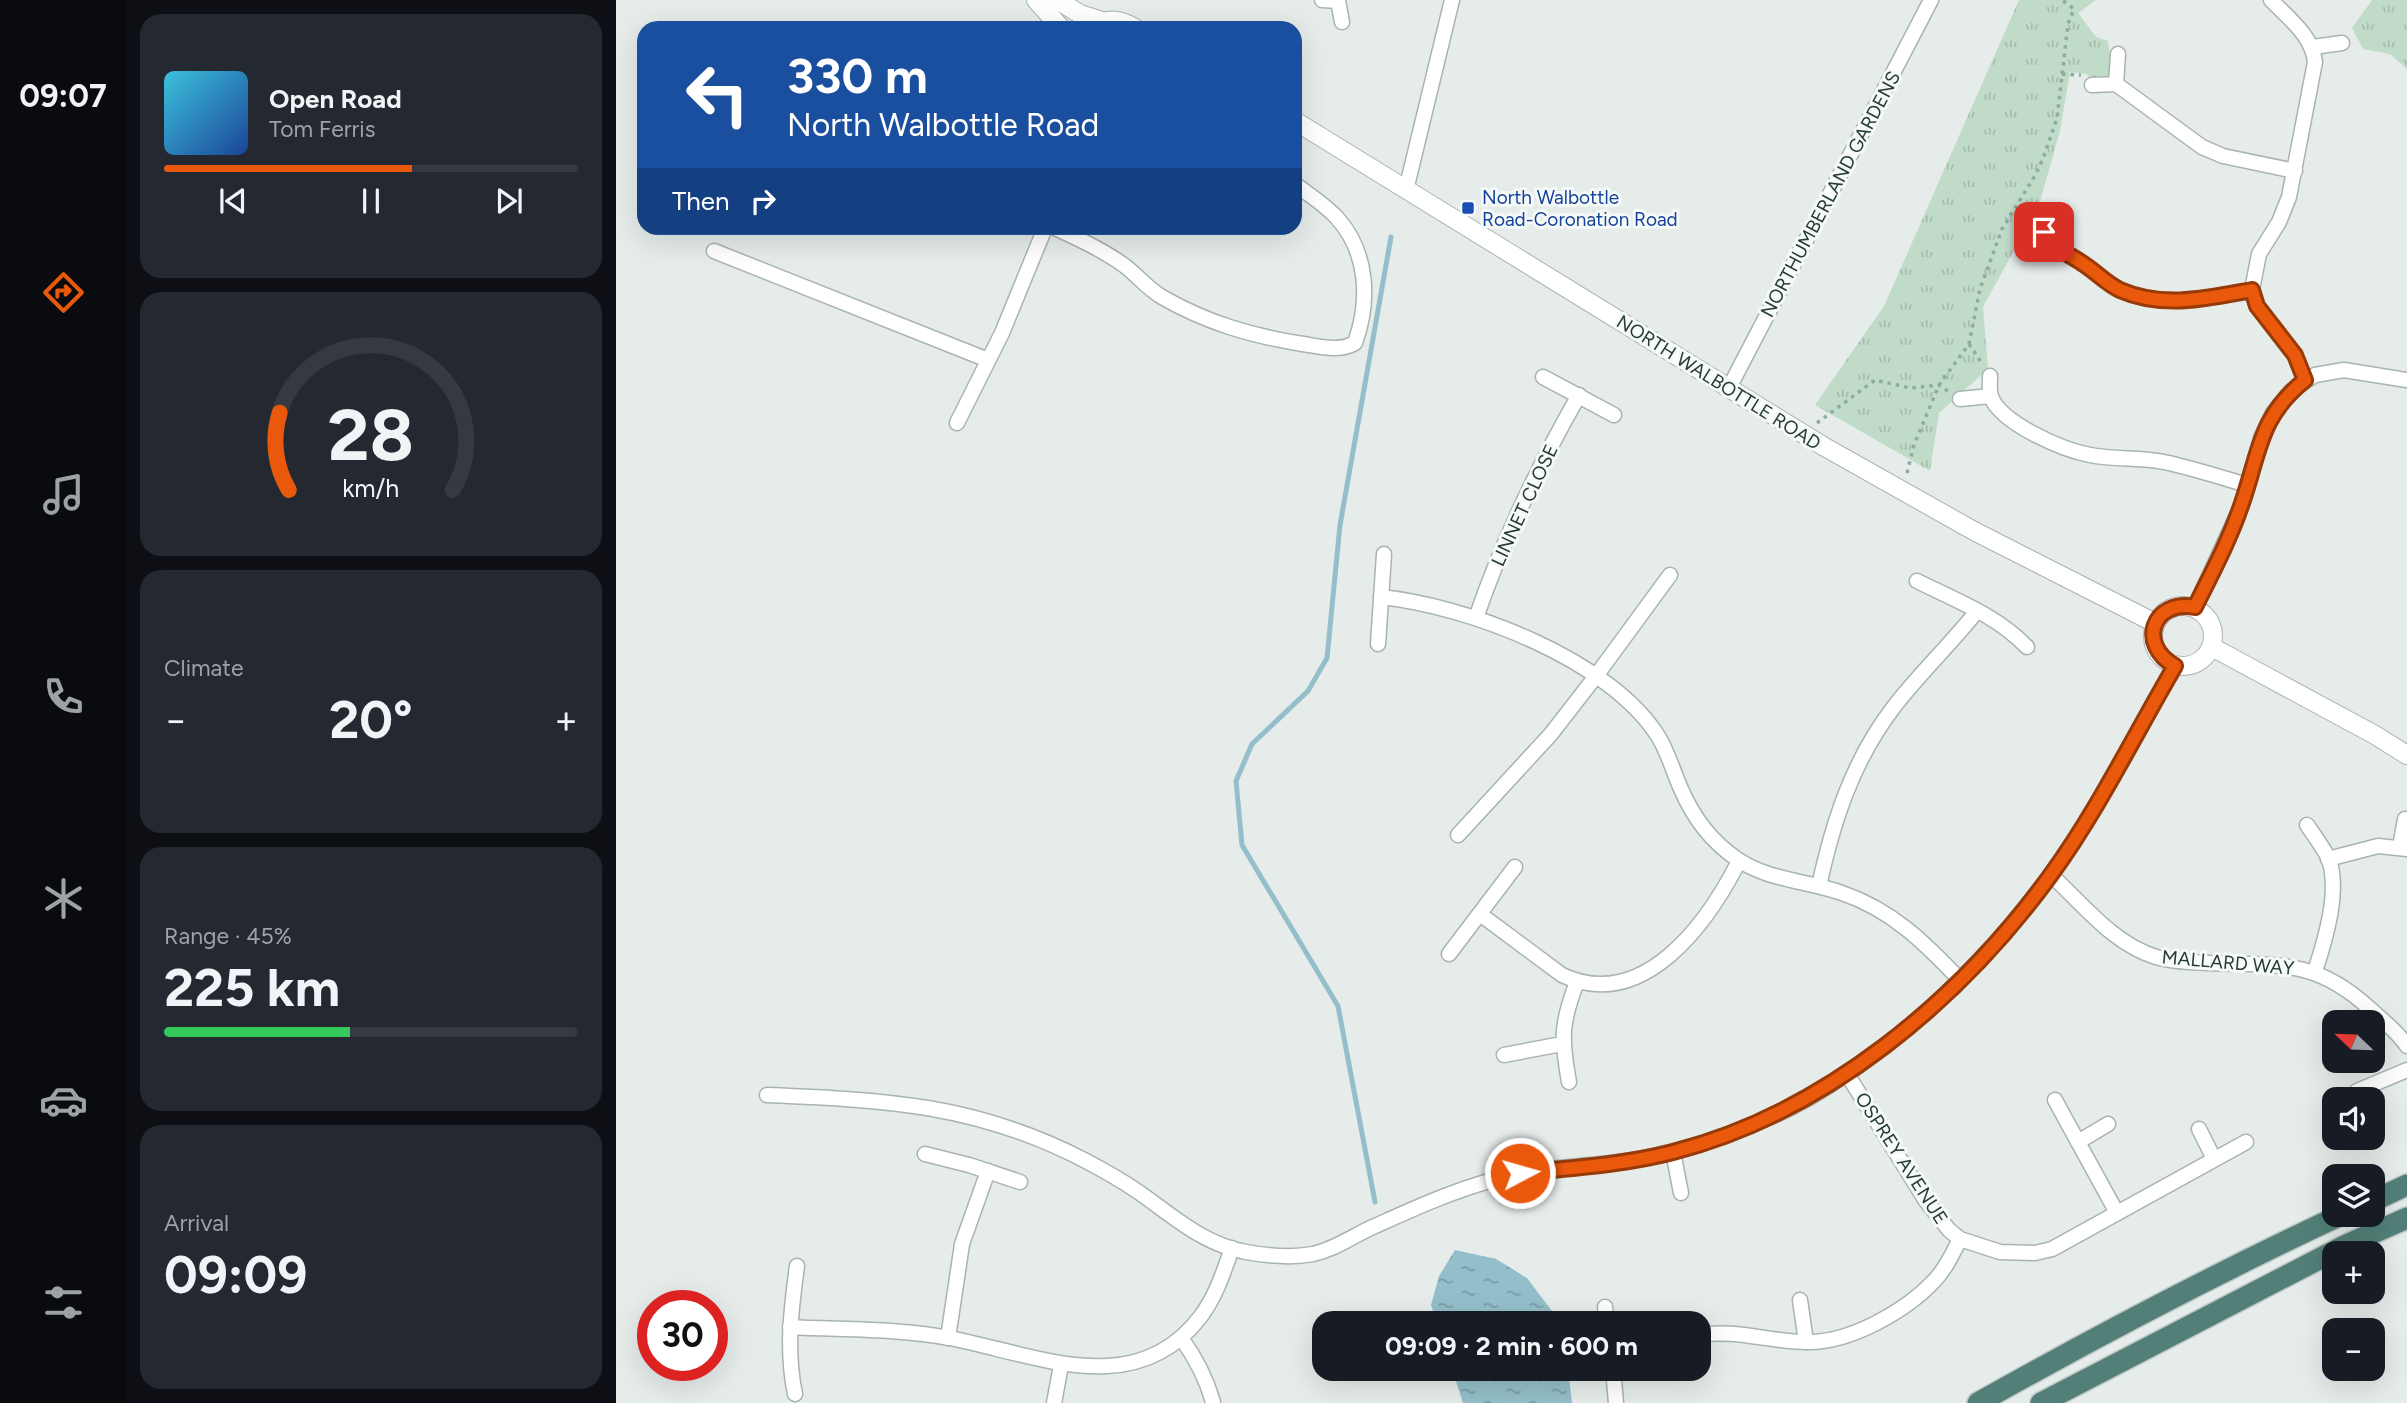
<!DOCTYPE html>
<html lang="en">
<head>
<meta charset="utf-8">
<style>
	body { margin:0; font-family:Figtree,sans-serif; background:#242831; color:#f1f3f6; height:100vh; display:flex; flex-direction:column; font-size:26px; white-space:nowrap }
	* { box-sizing:border-box; margin:0 }
	p { font-size:23px; color:#9ea1a6 }
	.icon { flex:none; width:38px; height:38px; fill:none; stroke:currentColor; stroke-width:2; stroke-linecap:round; stroke-linejoin:round }
	.map { position:relative; flex:1; overflow:hidden }
	.details { display:flex; flex-direction:column; gap:14px; padding:14px; background:#0d0f14; width:490px }
	.details>* { flex:none }
	.hud { position:absolute; left:21px; top:21px; width:665px; height:214px; border-radius:21px; box-shadow:0 7px 28px #0002; background:#1a4fa0; color:#fff; overflow:hidden }
	.needle { width:46px; rotate:293deg }
	.buttons { position:absolute; left:1706px; top:1010px; display:grid; gap:14px }
	.buttons a { display:grid; place-items:center; width:63px; height:63px; border-radius:14px; background:#171b24; box-shadow:0 7px 28px #0002; font-size:35px }
	.speed { position:absolute; left:21px; top:1290px; display:flex; gap:14px; font-size:35px; font-weight:700; text-align:center }
	.speed>* { display:grid; place-content:center; width:91px; height:91px; border-radius:50%; background:#171b24; box-shadow:0 7px 28px #0002; line-height:1 }
	.speed .limit { border:10px solid #d22; background:#fff; color:#111 }
	.pin { position:absolute; display:grid; place-items:center; width:60px; height:60px; color:#fff; margin:-30px; border-radius:14px; box-shadow:0 4px 10px #0006 }
	.me { position:absolute; width:77px; margin:-38px; rotate:84deg; stroke-linejoin:round; filter:drop-shadow(0 0 5px #0008) }
	.turn { display:flex; align-items:center; gap:24px; height:147px; padding:0 35px; font-size:32px }
	.turn .icon { width:91px; height:91px; stroke-width:2.5 }
	.turn b { display:block; font-size:49px; line-height:60px }
	.then { display:flex; align-items:center; height:66px; padding:0 35px; background:#0003; gap:14px; font-size:26px }
	.big { font-size:52px; font-weight:700; line-height:1.1 }
	.details .widget { flex:1; display:flex; flex-direction:column; justify-content:center; gap:10px; min-width:0; padding:0 24px; border-radius:21px; background:#242831 }
	.details .dial { align-items:center; gap:0 }
	.dial svg { height:182px; overflow:visible; fill:none; stroke:#363941; stroke-width:7; stroke-linecap:round; text-anchor:middle }
	.dial text { fill:#f1f3f6; stroke:none }
	.song { display:flex; align-items:center; gap:21px }
	.cover { width:84px; height:84px; border-radius:10px; background:linear-gradient(135deg,hsl(190 70% 55%),hsl(220 70% 35%)) }
	.played { height:7px; border-radius:4px; background:linear-gradient(90deg,#ea580c 60%,#363941 60%) }
	.keys { display:flex; justify-content:space-around; direction:ltr }
	.heat { display:flex; justify-content:space-between; align-items:center; font-size:38px; direction:ltr }
	.charge { height:10px; border-radius:5px; background:linear-gradient(90deg,#34c759 45%,#363941 0) }
	.trip { position:absolute; left:696px; top:1311px; width:399px; height:70px; border-radius:21px; background:#171b24; box-shadow:0 7px 28px #0002; font-weight:700; line-height:70px; text-align:center }
	main { display:flex; flex:1; min-height:0 }
	.tabs { display:flex; flex-direction:column; width:126px; justify-content:space-around; align-items:center; background:#090b0e; color:#9ea1a6 }
	.tabs .icon { width:49px; height:49px }
	.tabs .on { color:#ea580c }
	.tabs b { font-size:32px; color:#f1f3f6 }
	.map>svg:first-child { display:block }
	.grass { fill:url(#grass-tufts) }
	.water { fill:url(#water-ripples) }
	.lines { fill:none; stroke-linecap:round; stroke-linejoin:round }
	.stream { stroke:#94bfca; stroke-width:5 }
	.minor-casing { stroke:#a8b4b1; stroke-width:17 }
	.tertiary-casing { stroke:#a8b4b1; stroke-width:20 }
	.trunk-casing { stroke:#c2c8c7; stroke-width:24 }
	.path { stroke:#89aca3; stroke-width:3.5; stroke-dasharray:3.5 5; stroke-linecap:butt }
	.minor { stroke:#fff; stroke-width:14 }
	.tertiary { stroke:#fff; stroke-width:18 }
	.trunk { stroke:#528078; stroke-width:21 }
	.route-casing { stroke:#983908; stroke-width:18 }
	.route { stroke:#ea580c; stroke-width:12 }
	.transit-dot { fill:#1a4fb4; stroke:#f5f9f7; stroke-width:2.5 }
	.labels { text-anchor:middle; stroke-width:6; stroke-linejoin:round; paint-order:stroke }
	.street-label { font-size:19px; fill:#263c37; stroke:#f5f9f7 }
	.transit-label { font-size:19px; fill:#164399; stroke:#f5f9f7; text-anchor:start }
</style>
</head>
<body>
<main>
<nav class="tabs">
<b>09:07</b>
<svg class="icon on" aria-label="directions" viewBox="0 0 24 24"><path d="M12 3l9 9-9 9-9-9zM9 14v-3h6M13 9l2 2-2 2"/></svg>
<svg class="icon" aria-label="music" viewBox="0 0 24 24"><path d="M9 18V5l10-2v13"/><circle cx="6" cy="18" r="3"/><circle cx="16" cy="16" r="3"/></svg>
<svg class="icon" aria-label="phone" viewBox="0 0 24 24"><path d="M5 4h4l2 5-3 2q2 4 5 5l2-3 5 2v4C11 20 4 13 5 4z"/></svg>
<svg class="icon" aria-label="climate" viewBox="0 0 24 24"><path d="M12 3v18M4 7l16 10M4 17L20 7"/></svg>
<svg class="icon" aria-label="car" viewBox="0 0 24 24"><path d="M5 17H2v-5l4-1 3-4h7l3 4 3 1v5h-3M9 17h6M6 11h13"/><circle cx="7" cy="17" r="2"/><circle cx="17" cy="17" r="2"/></svg>
<svg class="icon" aria-label="filters" viewBox="0 0 24 24"><path d="M4 7h16M4 17h16"/><circle cx="9" cy="7" r="2"/><circle cx="15" cy="17" r="2"/></svg>
</nav>
<section class="details">
<div class="widget">
<div class="song"><i class="cover"></i><div><b>Open Road</b><p>Tom Ferris</p></div></div>
<div class="played"></div>
<div class="keys"><svg class="icon" aria-label="previous" viewBox="0 0 24 24"><path d="M18 5L8 12l10 7zM5 5v14"/></svg><svg class="icon" aria-label="pause" viewBox="0 0 24 24"><path d="M8 5v14M16 5v14"/></svg><svg class="icon" aria-label="next" viewBox="0 0 24 24"><path d="M6 5l10 7-10 7zM19 5v14"/></svg></div>
</div>
<div class="widget dial"><svg viewBox="0 0 100 80">
<path d="M14 69A42 42 0 1 1 86 69"/>
<path d="M14 69A42 42 0 0 1 10 35" stroke="#ea580c"/>
<text x="50" y="56" font-size="32" font-weight="700">28</text>
<text x="50" y="72" font-size="11">km/h</text>
</svg></div>
<div class="widget"><p>Climate</p>
<div class="heat"><a>−</a><b class="big">20°</b><a>+</a></div>
</div>
<div class="widget"><p>Range · 45%</p><b class="big">225 km</b><div class="charge"></div></div>
<div class="widget"><p>Arrival</p><b class="big">09:09</b></div>
</section>
<div class="map">
<svg width="1791" height="1403" viewBox="0 0 1791 1403">
	<defs>
		<pattern id="grass-tufts" width="24" height="20" patternUnits="userSpaceOnUse" patternTransform="scale(1.75)"><rect width="24" height="20" fill="#c1dbc9"/><path d="M3 7l-1-3M5 7V3M7 7l1-3M15 17l-1-3M17 17v-4M19 17l1-3" fill="none" stroke="#a6bdad"/></pattern>
		<pattern id="water-ripples" width="26" height="14" patternUnits="userSpaceOnUse" patternTransform="scale(1.75)"><rect width="26" height="14" fill="#94bfca"/><path d="M2 4q2-2 4 0t4 0M15 11q2-2 4 0t4 0" fill="none" stroke="#799ca5"/></pattern>
	</defs>
	<rect width="100%" height="100%" fill="#e5ecea"/>
	<g class="grass">
		<path d="M 1403,0 L 1480,0 L 1462,13 L 1480,37 L 1492,41 L 1498,82 L 1478,83 L 1471,74 L 1454,72 L 1444,131 L 1423,205 L 1367,307 L 1372,369 L 1323,413 L 1314,471 L 1199,405 L 1268,306 Z"/>
		<path d="M 1756,0 L 1791,0 L 1791,69 L 1774,54 L 1747,49 L 1736,28 Z"/>
	</g>
	<g class="water">
		<path d="M 839,1250 L 880,1259 L 911,1278 L 945,1323 L 821,1323 L 815,1305 L 823,1276 Z"/>
		<path d="M 836,1369 L 952,1369 L 956,1403 L 847,1403 Z"/>
	</g>
	<g class="lines">
		<path class="stream" d="M 759,1202 L 722,1006 L 626,845 L 620,781 L 636,744 L 692,691 L 711,658 L 724,525 L 775,237"/>
		<defs>
			<g id="minor">
				<path d="M 706,0 L 722,1 L 726,22"/>
				<path d="M 1655,0 C 1673,19 1696,35 1699,62 L 1673,197 L 1663,222 L 1643,254 L 1636,290 L 1641,306 L 1679,355 L 1689,380"/>
				<path d="M 1697,47 L 1726,43"/>
				<path d="M 1500,84 L 1586,147 L 1607,156 L 1679,171"/>
				<path d="M 1476,85 L 1500,84 L 1502,54"/>
				<path d="M 790,190 L 836,0"/>
				<path d="M 1426,211 C 1426,245 1439,245 1464,262 C 1478,270 1489,283 1504,290 C 1547,309 1592,298 1636,290"/>
				<path d="M 439,228 C 463,239 487,250 509,266 C 522,276 532,289 546,297 C 591,323 636,336 687,344 C 705,347 723,352 739,343 C 754,301 752,253 722,219 C 710,205 693,195 679,184"/>
				<path d="M 1408,245 L 1429,235"/>
				<path d="M 98,251 L 372,360"/>
				<path d="M 1374,376 C 1374,382 1373,391 1375,397 C 1386,424 1447,450 1474,455 C 1499,460 1524,457 1548,462 C 1576,468 1604,477 1631,485"/>
				<path d="M 927,377 L 998,415"/>
				<path d="M 1113,388 L 1315,0"/>
				<path d="M 1344,399 L 1375,396"/>
				<path d="M 341,423 L 386,333 L 429,228"/>
				<path d="M 1301,581 C 1341,601 1380,615 1411,647"/>
				<path d="M 765,597 C 852,606 993,659 1042,736 C 1052,752 1057,771 1065,789 C 1077,817 1096,842 1121,859 C 1151,880 1192,881 1226,893 C 1276,910 1309,943 1344,980"/>
				<path d="M 1579,607 L 1627,502 L 1645,438 L 1657,413 L 1675,391 L 1699,375 L 1728,370 L 1791,380"/>
				<path d="M 860,618 C 887,539 922,467 963,395"/>
				<path d="M 762,644 L 768,554"/>
				<path d="M 1691,825 C 1698,835 1706,846 1712,857 C 1725,889 1709,941 1699,971"/>
				<path d="M 842,835 L 935,734 L 980,676 L 1054,575"/>
				<path d="M 1784,847 L 1789,819"/>
				<path d="M 1712,859 L 1762,846 L 1791,849"/>
				<path d="M 1435,875 C 1467,904 1497,944 1540,957 C 1557,962 1575,962 1593,963 C 1661,966 1699,958 1753,1008 C 1766,1020 1781,1031 1791,1046"/>
				<path d="M 1203,886 C 1217,822 1236,762 1277,708 C 1303,674 1335,644 1361,611"/>
				<path d="M 864,914 L 946,975 C 1027,1013 1091,924 1123,861"/>
				<path d="M 833,954 L 899,867"/>
				<path d="M 888,1055 L 946,1044"/>
				<path d="M 1231,1074 L 1310,1201 L 1333,1230 L 1344,1239 L 1384,1252 L 1419,1253 L 1436,1249 L 1630,1142"/>
				<path d="M 953,1082 C 945,1038 945,1023 961,982"/>
				<path d="M 1741,1091 L 1791,1070"/>
				<path d="M 151,1095 C 270,1100 361,1104 470,1161 C 487,1170 505,1180 521,1191 C 556,1215 586,1244 630,1252 C 652,1256 676,1258 697,1254 C 720,1249 738,1235 759,1226 C 797,1209 836,1191 877,1180 C 936,1163 1000,1168 1060,1151 C 1105,1138 1152,1121 1193,1098 C 1283,1045 1372,961 1434,876 C 1482,811 1518,736 1559,666"/>
				<path d="M 1439,1100 L 1501,1213"/>
				<path d="M 1583,1129 L 1598,1159"/>
				<path d="M 1462,1142 L 1492,1124"/>
				<path d="M 1057,1152 L 1065,1193"/>
				<path d="M 309,1154 L 353,1165 L 404,1182"/>
				<path d="M 1184,1300 L 1190,1342"/>
				<path d="M 989,1307 L 991,1323"/>
				<path d="M 174,1327 C 226,1330 281,1328 333,1338 C 419,1354 520,1403 585,1316 C 600,1296 608,1271 616,1248"/>
				<path d="M 1083,1335 C 1120,1329 1154,1342 1191,1342 C 1234,1343 1290,1311 1319,1280 C 1330,1268 1337,1253 1344,1239"/>
				<path d="M 332,1338 L 346,1244 L 372,1171"/>
				<path d="M 565,1338 C 580,1358 590,1378 597,1402"/>
				<path d="M 997,1368 L 1000,1403"/>
				<path d="M 179,1394 C 170,1351 175,1310 181,1266"/>
				<path d="M 438,1403 L 445,1365"/>
			</g>
			<g id="tertiary">
				<path d="M 420,0 L 445,28"/>
				<path d="M 441,0 L 464,14 L 486,21"/>
				<path d="M 477,26 C 493,18 504,19 519,28"/>
				<path d="M 679,121 L 1207,446 L 1358,531 L 1539,623"/>
				<circle cx="1567" cy="636" r="30"/>
				<path d="M 1596,647 L 1759,735 L 1791,755"/>
			</g>
			<g id="trunk">
				<path d="M 1757,1201 L 1791,1185"/>
				<path d="M 1362,1403 C 1481,1336 1603,1272 1727,1214"/>
				<path d="M 1425,1403 L 1728,1246 L 1791,1218"/>
			</g>
		</defs>
		<use href="#minor" class="minor-casing"/>
		<use href="#tertiary" class="tertiary-casing"/>
		<use href="#trunk" class="trunk-casing"/>
		<g class="path">
			<path d="M 1446,74 L 1465,75"/>
			<path d="M 1353,344 L 1367,365"/>
			<path d="M 1201,423 L 1259,380 L 1294,388 L 1323,385 L 1333,392"/>
			<path d="M 1291,473 L 1298,445 L 1323,385 L 1353,344 L 1364,289 L 1386,229 L 1420,174 L 1428,156 L 1441,118 L 1452,24 L 1458,9 L 1446,0"/>
		</g>
		<use href="#minor" class="minor"/>
		<use href="#tertiary" class="tertiary"/>
		<use href="#trunk" class="trunk"/>
	</g>
	<g class="lines">
		<defs>
			<path id="route" d="M 904,1173 C 955,1168 1007,1165 1057,1152 C 1209,1113 1343,1001 1434,876 C 1482,810 1518,736 1559,666 C 1521,645 1536,599 1579,607 C 1596,573 1614,539 1626,503 C 1644,451 1643,417 1689,380 L 1679,355 L 1641,306 L 1636,290 C 1592,298 1547,309 1504,290 C 1491,284 1481,273 1469,265 C 1454,254 1436,249 1428,232"/>
		</defs>
		<use href="#route" class="route-casing"/>
		<use href="#route" class="route"/>
	</g>
	<rect class="transit-dot" x="845" y="201" width="14" height="14" rx="3.5"/>
	<g class="labels">
		<g class="street-label">
			<text transform="translate(1214 194) rotate(-62)" y="7">NORTHUMBERLAND GARDENS</text>
			<text transform="translate(1103 382) rotate(32)" y="7">NORTH WALBOTTLE ROAD</text>
			<text transform="translate(908 505) rotate(-65)" y="7">LINNET CLOSE</text>
			<text transform="translate(1612 962) rotate(5)" y="7">MALLARD WAY</text>
			<text transform="translate(1286 1158) rotate(57)" y="7">OSPREY AVENUE</text>
		</g>
		<g class="transit-label">
			<text x="866" y="204">North Walbottle<tspan x="866" dy="22">Road-Coronation Road</tspan></text>
		</g>
	</g>
</svg>
<div class="buttons">
<a><svg class="needle" viewBox="-14 -14 28 28"><path d="M0-13l5 13h-10z" fill="#e53935"/><path d="M0 13l5-13h-10z" fill="#9ea1a6"/></svg></a>
<a><svg class="icon" aria-label="sound" viewBox="0 0 24 24"><path d="M4 9h4l5-4v14l-5-4H4zM17 9q2 3 0 6"/></svg></a>
<a><svg class="icon" aria-label="layers" viewBox="0 0 24 24"><path d="M12 4l9 5-9 5-9-5zM3 14l9 5 9-5"/></svg></a>
<a>+</a>
<a>−</a>
</div>
<div class="speed"><div class="limit">30</div></div>
<div class="pin" style="left:1428px;top:232px;background:#d93025"><svg class="icon" aria-label="arrive" viewBox="0 0 24 24"><path d="M6 21V4h12l-3 4 3 4H6"/></svg></div>
<svg class="me" style="left:904px;top:1173px" viewBox="-20 -20 40 40"><circle r="17" fill="#ea580c" stroke="#fff" stroke-width="3"/><path d="M0-11L8 9 0 5-8 9z" fill="#fff"/></svg>
<div class="trip">09:09 · 2 min · 600 m</div>
<div class="hud">
<div class="turn"><svg class="icon" aria-label="left" viewBox="0 0 24 24"><path d="M17 20v-9H6M10 6l-5 5 5 5"/></svg><div><b>330 m</b>North Walbottle Road</div></div>
<div class="then">Then<svg class="icon" aria-label="right" viewBox="0 0 24 24"><path d="M7 20v-9h11M14 6l5 5-5 5"/></svg></div>
</div>
</div>
</main>
</body>
</html>
